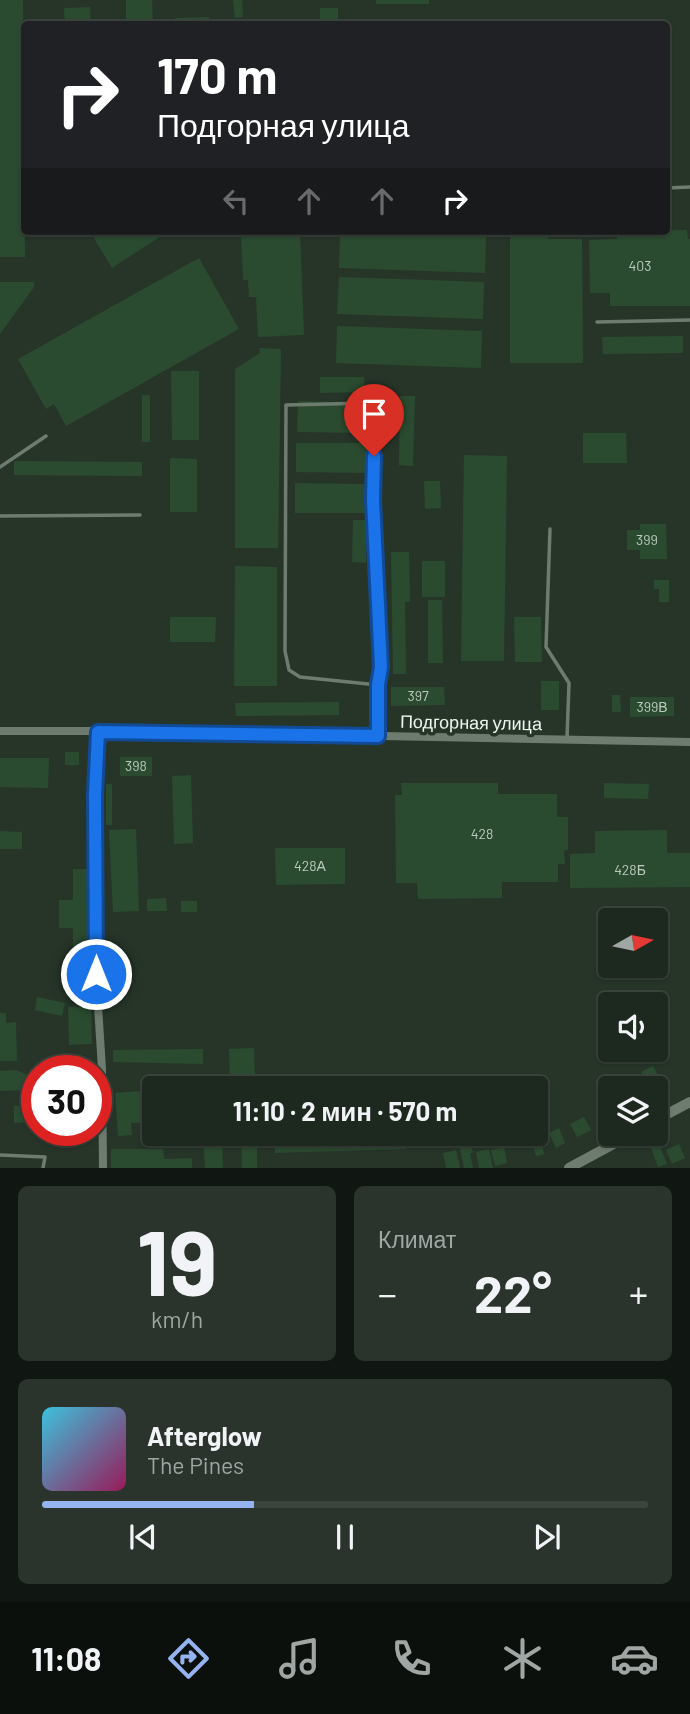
<!DOCTYPE html>
<html lang="ru">
<head>
<meta charset="utf-8">
<style>
	body { margin:0; font-family:Barlow,sans-serif; background:#2a342c; color:#f1f3f6; height:100vh; display:flex; flex-direction:column; font-size:26px; white-space:nowrap }
	* { box-sizing:border-box; margin:0 }
	p { font-size:23px; color:#a0a6a4 }
	.icon { flex:none; width:38px; height:38px; fill:none; stroke:currentColor; stroke-width:2; stroke-linecap:round; stroke-linejoin:round }
	.map { position:relative; height:1168px; overflow:hidden }
	.side { display:flex; flex-direction:column; gap:18px; padding:18px; background:#101611; flex:1 }
	.side>* { flex:none }
	.hud { position:absolute; left:21px; top:21px; width:649px; height:214px; border-radius:7px; box-shadow:0 2px 5px #0004,0 0 0 2px #3b443d; background:#202124; color:#fff; overflow:hidden }
	.needle { width:46px; rotate:81deg }
	.controls { position:absolute; left:598px; top:908px; display:grid; gap:14px }
	.controls a { display:grid; place-items:center; width:70px; height:70px; border-radius:7px; background:#1d281f; box-shadow:0 2px 5px #0004,0 0 0 2px #3b443d; font-size:35px }
	.speed { position:absolute; left:21px; top:1055px; display:flex; gap:14px; font-size:35px; font-weight:700; text-align:center }
	.speed>* { display:grid; place-content:center; width:91px; height:91px; border-radius:50%; background:#1d281f; box-shadow:0 2px 5px #0004,0 0 0 2px #3b443d; line-height:1 }
	.speed .limit { border:10px solid #d22; background:#fff; color:#111 }
	.pin { position:absolute; display:grid; place-items:center; width:60px; height:60px; color:#fff; margin:-72px -30px; border-radius:50% 50% 50% 0; rotate:-45deg; box-shadow:0 0 7px #0007 }
	.pin .icon { rotate:45deg }
	.me { position:absolute; width:77px; margin:-38px; rotate:0deg; stroke-linejoin:round; filter:drop-shadow(0 0 5px #0008) }
	.turn { display:flex; align-items:center; gap:24px; height:147px; padding:0 21px; font-size:32px }
	.turn .icon { width:91px; height:91px; stroke-width:2.5 }
	.turn b { display:block; font-size:49px; line-height:60px }
	.lanes { display:flex; align-items:center; height:66px; padding:0 21px; background:#0003; justify-content:center; gap:35px; direction:ltr }
	.lanes .off { opacity:.35 }
	.big { font-size:52px; font-weight:700; line-height:1.1 }
	.side .tile { flex:1; display:flex; flex-direction:column; justify-content:center; gap:10px; min-width:0; padding:0 24px; border-radius:10px; background:#2a342c }
	.side .dial { align-items:center; gap:0 }
	.dial b { font-size:91px; line-height:1 }
	.song { display:flex; align-items:center; gap:21px }
	.cover { width:84px; height:84px; border-radius:10px; background:linear-gradient(135deg,hsl(190 70% 55%),hsl(330 70% 35%)) }
	.played { height:7px; border-radius:4px; background:linear-gradient(90deg,#95b2f1 35%,#3b443d 35%) }
	.keys { display:flex; justify-content:space-around; direction:ltr }
	.heat { display:flex; justify-content:space-between; align-items:center; font-size:38px; direction:ltr }
	.side .tiles { flex:1; display:grid; gap:18px; grid-template-columns:1fr 1fr }
	.tile:last-child { grid-column:span 2 }
	.trip { position:absolute; left:142px; top:1076px; width:406px; height:70px; border-radius:7px; background:#1d281f; box-shadow:0 2px 5px #0004,0 0 0 2px #3b443d; font-weight:700; line-height:70px; text-align:center }
	.tabs { display:flex; height:112px; justify-content:space-around; align-items:center; background:#0c100c; color:#a0a6a4 }
	.tabs .icon { width:49px; height:49px }
	.tabs .on { color:#95b2f1 }
	.tabs b { font-size:32px; color:#f1f3f6 }
	.map>svg:first-child { display:block }
	.building { fill:#2b4b30 }
	.lines { fill:none; stroke-linecap:round; stroke-linejoin:round }
	.service { stroke:#6e7c6f; stroke-width:3.5 }
	.minor { stroke:#6e7c6f; stroke-width:8 }
	.tertiary { stroke:#6e7c6f; stroke-width:10 }
	.route-casing { stroke:#114b97; stroke-width:18 }
	.route { stroke:#1a73e8; stroke-width:12 }
	.labels { text-anchor:middle; stroke-width:7; stroke-linejoin:round; paint-order:stroke }
	.number-label { font-size:14px; fill:#bccabe }
	.street-label { font-size:18px; fill:#ecf5ed; stroke:#273529 }
</style>
</head>
<body>
<div class="map">
<svg width="690" height="1168" viewBox="0 0 690 1168">
	<rect width="100%" height="100%" fill="#273529"/>
	<g class="building">
		<path d="M 0,0 L 23,0 L 25,257 L 0,257 Z"/>
		<path d="M 126,0 L 152,0 L 153,24 L 126,24 Z"/>
		<path d="M 233,0 L 242,0 L 243,17 L 235,18 Z"/>
		<rect x="376" y="0" width="53" height="4"/>
		<path d="M 90,7 L 91,24 L 65,24 L 64,8 Z"/>
		<path d="M 320,8 L 338,8 L 338,22 L 320,23 Z"/>
		<path d="M 209,17 L 209,24 L 175,24 L 175,18 Z"/>
		<path d="M 687,230 L 688,239 L 690,239 L 690,306 L 610,306 L 610,293 L 590,293 L 589,240 L 617,239 L 618,231 Z"/>
		<path d="M 98,231 L 169,231 L 112,268 L 92,235 Z"/>
		<path d="M 300,231 L 304,335 L 258,337 L 256,297 L 249,297 L 248,280 L 243,280 L 241,233 Z"/>
		<path d="M 340,232 L 486,237 L 485,273 L 339,268 Z"/>
		<path d="M 510,232 L 548,232 L 548,239 L 582,239 L 583,363 L 510,363 Z"/>
		<path d="M 199,258 L 239,329 L 66,426 L 54,404 L 46,409 L 18,359 Z"/>
		<path d="M 339,277 L 484,282 L 483,319 L 337,314 Z"/>
		<path d="M 0,282 L 34,282 L 34,287 L 0,334 Z"/>
		<path d="M 337,326 L 482,331 L 481,368 L 336,363 Z"/>
		<path d="M 683,336 L 683,353 L 603,354 L 602,337 Z"/>
		<path d="M 259,348 L 281,349 L 278,548 L 235,548 L 235,369 L 260,353 Z"/>
		<path d="M 171,371 L 199,371 L 199,440 L 172,440 Z"/>
		<path d="M 320,377 L 364,377 L 365,392 L 320,393 Z"/>
		<rect x="142" y="395" width="8" height="47"/>
		<path d="M 400,396 L 415,396 L 413,466 L 399,465 Z"/>
		<path d="M 298,401 L 369,403 L 368,433 L 297,432 Z"/>
		<path d="M 583,433 L 626,433 L 627,463 L 583,463 Z"/>
		<path d="M 296,443 L 369,443 L 368,473 L 296,472 Z"/>
		<path d="M 464,455 L 507,456 L 504,661 L 461,661 Z"/>
		<path d="M 170,458 L 197,459 L 197,512 L 170,512 Z"/>
		<path d="M 14,461 L 142,462 L 142,476 L 14,475 Z"/>
		<path d="M 424,481 L 440,481 L 441,508 L 425,509 Z"/>
		<path d="M 295,483 L 368,484 L 368,513 L 295,513 Z"/>
		<path d="M 353,520 L 366,520 L 366,563 L 352,562 Z"/>
		<path d="M 640,524 L 666,524 L 667,559 L 640,559 L 640,550 L 627,550 L 627,530 L 640,530 Z"/>
		<path d="M 391,552 L 409,552 L 410,602 L 405,602 L 406,674 L 393,674 Z"/>
		<rect x="422" y="561" width="23" height="36"/>
		<path d="M 235,566 L 277,567 L 277,686 L 234,686 Z"/>
		<path d="M 654,580 L 669,580 L 669,602 L 659,602 L 659,589 L 654,589 Z"/>
		<path d="M 428,600 L 442,600 L 443,663 L 428,663 Z"/>
		<path d="M 170,617 L 216,617 L 215,642 L 170,642 Z"/>
		<path d="M 514,617 L 541,617 L 542,662 L 515,662 Z"/>
		<rect x="541" y="681" width="18" height="29"/>
		<path d="M 391,687 L 444,687 L 445,705 L 391,706 Z"/>
		<path d="M 612,695 L 620,695 L 621,712 L 612,712 Z"/>
		<path d="M 630,697 L 674,697 L 674,716 L 630,717 Z"/>
		<path d="M 339,702 L 339,715 L 236,716 L 235,703 Z"/>
		<rect x="65" y="752" width="14" height="13"/>
		<rect x="120" y="757" width="32" height="19"/>
		<path d="M 0,758 L 49,758 L 48,788 L 0,787 Z"/>
		<path d="M 191,775 L 193,843 L 174,844 L 172,776 Z"/>
		<path d="M 401,783 L 498,783 L 498,794 L 557,794 L 557,817 L 568,817 L 568,850 L 564,850 L 565,864 L 558,864 L 558,882 L 502,882 L 502,898 L 418,899 L 417,883 L 396,883 L 395,795 L 402,795 Z"/>
		<path d="M 604,783 L 649,784 L 648,799 L 604,798 Z"/>
		<rect x="106" y="784" width="6" height="41"/>
		<path d="M 136,829 L 139,911 L 113,912 L 109,830 Z"/>
		<path d="M 667,830 L 667,853 L 690,853 L 690,887 L 570,888 L 570,854 L 595,853 L 595,831 Z"/>
		<path d="M 0,831 L 22,832 L 22,849 L 0,849 Z"/>
		<path d="M 275,848 L 345,848 L 345,884 L 276,885 Z"/>
		<path d="M 73,869 L 88,869 L 88,956 L 73,956 L 73,928 L 59,928 L 59,900 L 73,900 Z"/>
		<path d="M 166,898 L 167,911 L 147,911 L 147,899 Z"/>
		<rect x="181" y="901" width="16" height="11"/>
		<path d="M 37,997 L 65,1003 L 62,1016 L 35,1010 Z"/>
		<path d="M 91,1006 L 92,1044 L 69,1045 L 68,1007 Z"/>
		<path d="M 0,1013 L 6,1013 L 6,1023 L 16,1022 L 17,1061 L 0,1061 Z"/>
		<path d="M 254,1048 L 255,1088 L 230,1088 L 229,1049 Z"/>
		<path d="M 203,1049 L 203,1064 L 113,1062 L 113,1050 Z"/>
		<path d="M 653,1066 L 665,1088 L 656,1092 L 656,1088 L 650,1088 L 641,1072 Z"/>
		<path d="M 16,1070 L 28,1075 L 28,1090 L 0,1091 L 0,1071 Z"/>
		<path d="M 184,1076 L 185,1088 L 171,1088 L 170,1077 Z"/>
		<path d="M 154,1090 L 154,1122 L 131,1123 L 132,1135 L 118,1136 L 115,1093 Z"/>
		<path d="M 14,1106 L 36,1106 L 36,1122 L 14,1123 Z"/>
		<path d="M 584,1117 L 591,1130 L 577,1137 L 570,1124 Z"/>
		<path d="M 559,1128 L 565,1143 L 556,1148 L 549,1133 Z"/>
		<path d="M 203,1134 L 222,1134 L 223,1168 L 205,1168 Z"/>
		<path d="M 241,1134 L 257,1134 L 257,1168 L 242,1168 Z"/>
		<path d="M 275,1134 L 405,1134 L 406,1149 L 275,1153 Z"/>
		<path d="M 513,1134 L 516,1134 L 518,1145 L 507,1148 L 504,1136 Z"/>
		<path d="M 540,1136 L 544,1154 L 536,1156 L 531,1139 Z"/>
		<path d="M 470,1141 L 473,1153 L 470,1153 L 473,1168 L 464,1168 L 459,1144 Z"/>
		<path d="M 659,1144 L 667,1164 L 658,1167 L 651,1148 Z"/>
		<path d="M 679,1144 L 685,1158 L 672,1164 L 666,1150 Z"/>
		<path d="M 504,1147 L 507,1163 L 495,1166 L 491,1150 Z"/>
		<path d="M 111,1149 L 163,1149 L 164,1159 L 192,1158 L 192,1168 L 111,1168 Z"/>
		<path d="M 489,1149 L 493,1168 L 479,1168 L 476,1152 Z"/>
		<path d="M 456,1150 L 460,1168 L 446,1168 L 443,1153 Z"/>
	</g>
	<g class="lines">
		<g class="service">
			<path d="M 667,188 L 690,187"/>
			<path d="M 597,322 L 690,320"/>
			<path d="M 0,467 L 46,436"/>
			<path d="M 0,516 L 140,515"/>
			<path d="M 550,529 L 546,647 L 569,683 L 567,738"/>
			<path d="M 378,685 L 300,677 L 289,670 L 285,651 L 286,405 L 371,403 L 375,412 L 373,500 L 381,668 L 378,685 L 378,734"/>
			<path d="M 0,1155 L 45,1157 L 43,1168"/>
		</g>
		<g class="minor">
			<path d="M 0,731 L 123,731 L 690,742"/>
			<path d="M 98,732 L 95,795 L 96,974 L 102,1069 L 103,1168"/>
		</g>
		<g class="tertiary">
			<path d="M 656,1120 L 690,1102"/>
			<path d="M 569,1168 L 632,1134"/>
		</g>
	</g>
	<g class="lines">
		<defs>
			<path id="route" d="M 96,974 L 95,795 L 98,732 L 378,736 L 378,685 L 381,667 L 373,500 L 374,456"/>
		</defs>
		<use href="#route" class="route-casing"/>
		<use href="#route" class="route"/>
	</g>
	<g class="labels">
		<g class="number-label">
			<text x="640" y="271">403</text>
			<text x="647" y="545">399</text>
			<text x="418" y="701">397</text>
			<text x="652" y="712">399В</text>
			<text x="136" y="771">398</text>
			<text x="482" y="839">428</text>
			<text x="310" y="871">428А</text>
			<text x="630" y="875">428Б</text>
		</g>
		<g class="street-label">
			<text transform="translate(471 723) rotate(1)" y="6">Подгорная улица</text>
		</g>
	</g>
</svg>
<div class="controls">
<a><svg class="needle" viewBox="-14 -14 28 28"><path d="M0-13l5 13h-10z" fill="#e53935"/><path d="M0 13l5-13h-10z" fill="#a0a6a4"/></svg></a>
<a><svg class="icon" aria-label="sound" viewBox="0 0 24 24"><path d="M4 9h4l5-4v14l-5-4H4zM17 9q2 3 0 6"/></svg></a>
<a><svg class="icon" aria-label="layers" viewBox="0 0 24 24"><path d="M12 4l9 5-9 5-9-5zM3 14l9 5 9-5"/></svg></a>
</div>
<div class="speed"><div class="limit">30</div></div>
<div class="pin" style="left:374px;top:456px;background:#d93025"><svg class="icon" aria-label="arrive" viewBox="0 0 24 24"><path d="M6 21V4h12l-3 4 3 4H6"/></svg></div>
<svg class="me" style="left:96px;top:974px" viewBox="-20 -20 40 40"><circle r="17" fill="#1a73e8" stroke="#fff" stroke-width="3"/><path d="M0-11L8 9 0 5-8 9z" fill="#fff"/></svg>
<div class="trip">11:10 · 2 мин · 570 m</div>
<div class="hud">
<div class="turn"><svg class="icon" aria-label="right" viewBox="0 0 24 24"><path d="M7 20v-9h11M14 6l5 5-5 5"/></svg><div><b>170 m</b>Подгорная улица</div></div>
<div class="lanes"><svg class="icon off" aria-label="left" viewBox="0 0 24 24"><path d="M17 20v-9H6M10 6l-5 5 5 5"/></svg><svg class="icon off" aria-label="ahead" viewBox="0 0 24 24"><path d="M12 20V5M6 11l6-6 6 6"/></svg><svg class="icon off" aria-label="ahead" viewBox="0 0 24 24"><path d="M12 20V5M6 11l6-6 6 6"/></svg><svg class="icon" aria-label="right" viewBox="0 0 24 24"><path d="M7 20v-9h11M14 6l5 5-5 5"/></svg></div>
</div>
</div>
<section class="side">
<div class="tiles">
<div class="tile dial"><b>19</b><p>km/h</p></div>
<div class="tile"><p>Климат</p>
<div class="heat"><a>−</a><b class="big">22°</b><a>+</a></div>
</div>
<div class="tile">
<div class="song"><i class="cover"></i><div><b>Afterglow</b><p>The Pines</p></div></div>
<div class="played"></div>
<div class="keys"><svg class="icon" aria-label="previous" viewBox="0 0 24 24"><path d="M18 5L8 12l10 7zM5 5v14"/></svg><svg class="icon" aria-label="pause" viewBox="0 0 24 24"><path d="M8 5v14M16 5v14"/></svg><svg class="icon" aria-label="next" viewBox="0 0 24 24"><path d="M6 5l10 7-10 7zM19 5v14"/></svg></div>
</div>
</div>
</section>
<nav class="tabs">
<b>11:08</b>
<svg class="icon on" aria-label="directions" viewBox="0 0 24 24"><path d="M12 3l9 9-9 9-9-9zM9 14v-3h6M13 9l2 2-2 2"/></svg>
<svg class="icon" aria-label="music" viewBox="0 0 24 24"><path d="M9 18V5l10-2v13"/><circle cx="6" cy="18" r="3"/><circle cx="16" cy="16" r="3"/></svg>
<svg class="icon" aria-label="phone" viewBox="0 0 24 24"><path d="M5 4h4l2 5-3 2q2 4 5 5l2-3 5 2v4C11 20 4 13 5 4z"/></svg>
<svg class="icon" aria-label="climate" viewBox="0 0 24 24"><path d="M12 3v18M4 7l16 10M4 17L20 7"/></svg>
<svg class="icon" aria-label="car" viewBox="0 0 24 24"><path d="M5 17H2v-5l4-1 3-4h7l3 4 3 1v5h-3M9 17h6M6 11h13"/><circle cx="7" cy="17" r="2"/><circle cx="17" cy="17" r="2"/></svg>
</nav>
</body>
</html>
